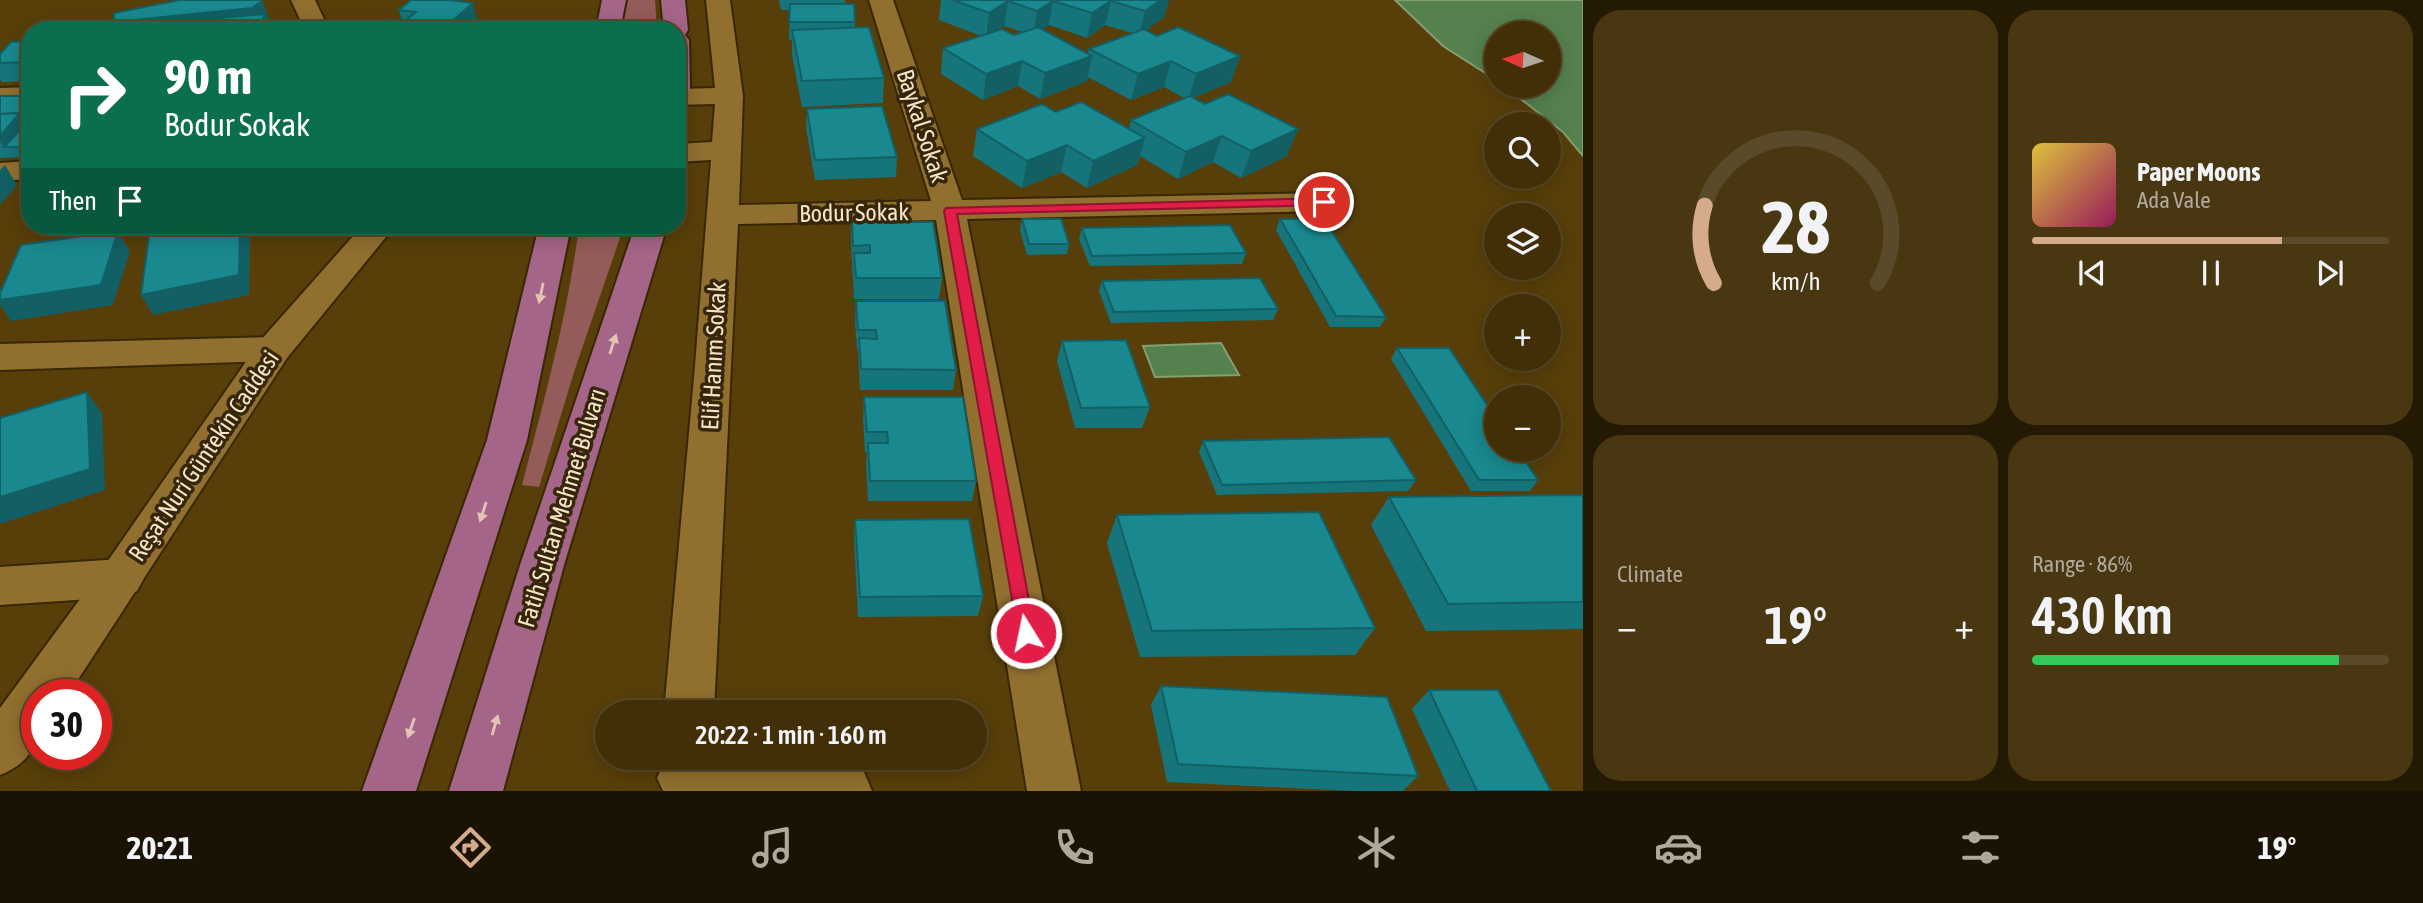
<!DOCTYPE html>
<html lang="en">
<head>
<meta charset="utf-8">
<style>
	body { margin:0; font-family:"Asap Condensed",sans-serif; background:#493712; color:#f1f3f6; height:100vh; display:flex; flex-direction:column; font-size:26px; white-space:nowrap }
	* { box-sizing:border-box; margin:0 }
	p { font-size:23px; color:#aea99c }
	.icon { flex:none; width:38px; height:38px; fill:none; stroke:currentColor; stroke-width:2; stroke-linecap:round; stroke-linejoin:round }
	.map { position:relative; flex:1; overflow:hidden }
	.side { display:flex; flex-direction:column; gap:10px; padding:10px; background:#241a04; width:840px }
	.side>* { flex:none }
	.guide { position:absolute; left:21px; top:21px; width:665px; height:214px; border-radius:28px; box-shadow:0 4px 18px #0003,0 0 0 2px #5a4a29; background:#0b6e4f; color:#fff; overflow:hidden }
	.needle { width:46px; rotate:273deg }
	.buttons { position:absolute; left:1484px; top:21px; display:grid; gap:14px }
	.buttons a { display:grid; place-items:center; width:77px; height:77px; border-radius:50%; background:#422f08; box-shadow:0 4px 18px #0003,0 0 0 2px #5a4a29; font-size:35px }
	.speed { position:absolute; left:21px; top:679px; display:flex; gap:14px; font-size:35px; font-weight:700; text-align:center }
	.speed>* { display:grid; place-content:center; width:91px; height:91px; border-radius:50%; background:#422f08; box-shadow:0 4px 18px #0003,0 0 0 2px #5a4a29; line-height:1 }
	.speed .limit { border:10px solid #d22; background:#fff; color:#111 }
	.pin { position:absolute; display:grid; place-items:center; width:60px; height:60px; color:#fff; margin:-30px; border:4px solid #fff; border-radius:50%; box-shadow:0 2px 7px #0007 }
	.me { position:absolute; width:77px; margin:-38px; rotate:350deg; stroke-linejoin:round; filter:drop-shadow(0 0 5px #0008) }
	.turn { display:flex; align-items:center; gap:24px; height:147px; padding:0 28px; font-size:32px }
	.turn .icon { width:91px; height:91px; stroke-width:2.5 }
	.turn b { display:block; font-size:49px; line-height:60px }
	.then { display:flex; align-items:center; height:66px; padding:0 28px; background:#0003; gap:14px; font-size:26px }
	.big { font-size:52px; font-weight:600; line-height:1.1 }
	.side .tile { flex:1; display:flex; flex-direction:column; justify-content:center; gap:10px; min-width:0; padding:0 24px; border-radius:28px; background:#493712 }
	.side .dial { align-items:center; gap:0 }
	.dial svg { height:182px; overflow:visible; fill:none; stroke:#5a4a29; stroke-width:7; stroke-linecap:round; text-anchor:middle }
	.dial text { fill:#f1f3f6; stroke:none }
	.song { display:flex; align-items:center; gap:21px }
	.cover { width:84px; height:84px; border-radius:10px; background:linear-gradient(135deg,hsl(50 70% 55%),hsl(330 70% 35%)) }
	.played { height:7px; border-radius:4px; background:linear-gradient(90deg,#d6ab8b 70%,#5a4a29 70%) }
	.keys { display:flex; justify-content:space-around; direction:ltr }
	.heat { display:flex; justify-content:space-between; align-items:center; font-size:38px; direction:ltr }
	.charge { height:10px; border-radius:5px; background:linear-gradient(90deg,#34c759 86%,#5a4a29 0) }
	.side .tiles { flex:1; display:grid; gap:10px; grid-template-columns:repeat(2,1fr) }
	.trip { position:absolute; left:595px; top:700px; width:392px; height:70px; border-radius:35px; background:#422f08; box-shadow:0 4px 18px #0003,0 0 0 2px #5a4a29; font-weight:600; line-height:70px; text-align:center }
	.menu { display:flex; height:112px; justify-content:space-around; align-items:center; background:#1a1303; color:#aea99c }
	.menu .icon { width:49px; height:49px }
	.menu .current { color:#d6ab8b }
	.menu b { font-size:32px; color:#f1f3f6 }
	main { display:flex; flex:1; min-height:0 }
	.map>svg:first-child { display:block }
	.green { fill:#935b5a }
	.water { fill:#55814e; stroke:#859f71; stroke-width:2 }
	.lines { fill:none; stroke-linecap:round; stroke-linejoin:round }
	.minor-casing { stroke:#382703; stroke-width:4 }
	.tertiary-casing { stroke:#382703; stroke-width:4 }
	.primary-casing { stroke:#382703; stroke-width:4 }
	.minor { fill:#916f2f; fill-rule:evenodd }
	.tertiary { fill:#916f2f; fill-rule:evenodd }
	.primary { fill:#a56588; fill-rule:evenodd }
	.wall { fill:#16757b; fill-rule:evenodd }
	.shaded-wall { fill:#125f64 }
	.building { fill:#19888f; stroke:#125f64; stroke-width:2 }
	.oneway { fill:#e2c4b5 }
	.route { fill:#e11d48; stroke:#92132f; stroke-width:2 }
	.labels { text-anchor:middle; stroke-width:7; stroke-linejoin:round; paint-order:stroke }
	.street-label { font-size:24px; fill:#f6e4c4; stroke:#36270c }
</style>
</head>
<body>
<main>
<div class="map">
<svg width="1583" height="791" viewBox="0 0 1583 791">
	<rect width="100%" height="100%" fill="#583f0a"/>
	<g class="green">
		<path d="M 625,0 L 655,0 L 657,30 L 618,30 Z"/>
		<path d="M 579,226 L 624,226 L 575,369 L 539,487 L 522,485 C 544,400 568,314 579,226 Z"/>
	</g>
	<g class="water">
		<path d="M 1395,0 L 1583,0 L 1583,156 L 1563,132 L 1504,86 L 1549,86 L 1549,33 L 1496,33 L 1496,80 L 1443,46 Z"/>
		<path d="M 1221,343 L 1239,375 L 1155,377 L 1143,346 Z"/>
	</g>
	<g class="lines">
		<defs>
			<g id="minor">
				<path d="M 706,0 L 730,0 L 743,96 L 739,205 L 931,201 L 869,0 L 893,0 L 962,200 L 1324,193 L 1335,195 L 1340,202 L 1335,209 L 1324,211 L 967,219 L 1081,791 L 1027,791 L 936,220 L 738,224 L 714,712 L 664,712 L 695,366 L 711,160 L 677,162 L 677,144 L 712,142 L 715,104 L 677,105 L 677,89 L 715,88 Z"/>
				<path d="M 30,87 L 30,103 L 0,104 L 0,88 Z"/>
				<path d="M 30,161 L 30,179 L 0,181 L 0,163 Z"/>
				<path d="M 274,337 L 287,340 L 292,349 L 287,358 L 274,361 L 0,370 L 0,344 Z"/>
				<path d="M 121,559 L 137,565 L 144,578 L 137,591 L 121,597 L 0,605 L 0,567 Z"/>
				<path d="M 670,758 C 725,758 815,752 864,772 L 872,791 L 663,791 L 657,778 L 665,760 Z"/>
			</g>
			<g id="tertiary">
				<path d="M 291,0 L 315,0 L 329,30 L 305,30 Z"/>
				<path d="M 362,226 L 395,226 L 287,358 L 68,695 L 37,695 C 37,733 42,758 0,775 L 0,708 L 105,565 L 261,340 Z"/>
			</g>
			<g id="primary">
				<path d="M 602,0 L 626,0 L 620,30 L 596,30 Z"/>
				<path d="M 661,0 L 685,0 L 688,30 L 685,35 L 689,40 L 690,89 L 686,95 L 677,97 L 677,30 L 664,30 Z"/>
				<path d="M 539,226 L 571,226 L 527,440 L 416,791 L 362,791 L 487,440 Z"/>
				<path d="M 635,226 L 667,226 L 564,565 L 503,791 L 449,791 L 520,565 Z"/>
			</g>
		</defs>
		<use href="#minor" class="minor-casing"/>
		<use href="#tertiary" class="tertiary-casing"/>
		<use href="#primary" class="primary-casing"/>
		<use href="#minor" class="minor"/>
		<use href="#tertiary" class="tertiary"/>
		<use href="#primary" class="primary"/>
	</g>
	<g class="wall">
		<path d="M 779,0 L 845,0 L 845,4 L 855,22 L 855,28 L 884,78 L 883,103 L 802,107 L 792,55 L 792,40 L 789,40 L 790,10 L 781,10 Z"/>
		<path d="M 941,0 L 1169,0 L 1164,17 L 1146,30 L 1157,36 L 1240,56 L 1231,82 L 1193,98 L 1287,156 L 1241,178 L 1213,162 L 1178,179 L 1140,156 L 1137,165 L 1087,188 L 1061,172 L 1022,188 L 973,156 L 977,129 L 1056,112 L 1129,129 L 1131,120 L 1184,98 L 1164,87 L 1131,100 L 1088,77 L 1087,81 L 1040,99 L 1018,86 L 983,100 L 941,74 L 943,48 L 981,36 L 939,20 ZM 1049,25 L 1087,38 L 1105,25 L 1132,33 L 1089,49 L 1088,53 L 1042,29 ZM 1004,26 L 1023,32 L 1014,35 L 997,30 Z"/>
		<path d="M 399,10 L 477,20 L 466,30 L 374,30 L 402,21 Z"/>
		<path d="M 30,41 L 30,81 L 2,82 L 0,79 L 0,54 Z"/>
		<path d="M 0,96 L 30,96 L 30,157 L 0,158 Z"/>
		<path d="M 807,109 L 897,157 L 896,177 L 815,180 L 806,128 Z"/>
		<path d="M 1022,219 L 1069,244 L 1067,254 L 1027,255 L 1020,230 Z"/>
		<path d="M 1280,219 L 1386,317 L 1380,327 L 1330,327 L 1276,230 Z"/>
		<path d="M 852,222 L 942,278 L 939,299 L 854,299 L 851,242 Z"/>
		<path d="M 1082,228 L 1246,253 L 1242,264 L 1090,266 L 1079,239 Z"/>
		<path d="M 1102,281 L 1278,309 L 1273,320 L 1111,323 L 1099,291 Z"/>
		<path d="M 856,301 L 956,370 L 953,390 L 860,390 L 858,350 L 857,350 L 855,322 Z"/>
		<path d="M 1062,341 L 1150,407 L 1142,428 L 1075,428 L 1057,361 Z"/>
		<path d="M 1397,348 L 1538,480 L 1530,491 L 1471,491 L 1391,359 Z"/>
		<path d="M 864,397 L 976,481 L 972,501 L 868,501 L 866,463 L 867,452 L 865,452 L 863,418 Z"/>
		<path d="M 1203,441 L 1416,480 L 1408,491 L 1217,495 L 1199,452 Z"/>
		<path d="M 1583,495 L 1583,629 L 1426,631 L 1371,525 L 1389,497 Z"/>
		<path d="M 1117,515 L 1375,628 L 1355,655 L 1140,657 L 1107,543 Z"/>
		<path d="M 855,520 L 983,596 L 978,616 L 858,617 L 854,540 Z"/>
		<path d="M 1161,686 L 1418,776 L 1403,791 L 1355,791 L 1167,782 L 1151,705 Z"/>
		<path d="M 1429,690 L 1551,791 L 1450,791 L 1412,709 Z"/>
	</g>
	<g class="shaded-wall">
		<path d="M 1161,0 L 1169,0 L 1164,17 L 1139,36 L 1145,11 Z"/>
		<path d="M 262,1 L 269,18 L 267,20 L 271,30 L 118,30 L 114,22 Z"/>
		<path d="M 1008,1 L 1004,26 L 986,37 L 989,13 Z"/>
		<path d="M 1053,1 L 1049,25 L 1033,36 L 1037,11 Z"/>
		<path d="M 1111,1 L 1105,25 L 1087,38 L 1092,13 Z"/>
		<path d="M 473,3 L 477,20 L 466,30 L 442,30 Z"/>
		<path d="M 1092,56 L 1087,81 L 1040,99 L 1045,73 Z"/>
		<path d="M 1240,56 L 1231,82 L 1188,100 L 1196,74 Z"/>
		<path d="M 1022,61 L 1018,86 L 983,100 L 986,74 Z"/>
		<path d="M 1171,61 L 1164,87 L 1131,100 L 1138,74 Z"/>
		<path d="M 20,113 L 30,129 L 4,147 L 0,141 L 0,136 Z"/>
		<path d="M 1298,129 L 1287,156 L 1241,178 L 1251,151 Z"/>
		<path d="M 1222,136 L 1213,162 L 1178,179 L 1186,152 Z"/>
		<path d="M 1145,138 L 1137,165 L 1087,188 L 1093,161 Z"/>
		<path d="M 1067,145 L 1061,172 L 1022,188 L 1027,161 Z"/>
		<path d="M 5,165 L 17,185 L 0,205 L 0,170 Z"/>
		<path d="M 240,226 L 243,226 L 250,239 L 249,295 L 153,315 L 141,295 Z"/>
		<path d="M 118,231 L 130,251 L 113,305 L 11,321 L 0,305 L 0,300 Z"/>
		<path d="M 87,392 L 102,413 L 105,490 L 0,524 L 0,497 Z"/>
	</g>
	<g class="building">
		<path d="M 180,0 L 262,0 L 262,1 L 252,8 L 114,22 L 114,13 Z"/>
		<path d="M 411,0 L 450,0 L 473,3 L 442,30 L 374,30 L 388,19 L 405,21 L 416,12 L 399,10 Z"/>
		<path d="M 953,0 L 1161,0 L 1145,11 L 1111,1 L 1092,13 L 1053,1 L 1037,11 L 1008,1 L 989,13 Z"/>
		<path d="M 790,4 L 854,4 L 855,22 L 789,22 Z"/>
		<path d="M 265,14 L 257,30 L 115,30 L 117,27 Z"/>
		<path d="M 869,27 L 884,78 L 802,81 L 792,30 Z"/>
		<path d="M 1038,27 L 1092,56 L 1045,73 L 1022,61 L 986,74 L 943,48 L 1002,29 L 1014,35 Z"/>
		<path d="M 1178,27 L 1240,56 L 1196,74 L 1171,61 L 1138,74 L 1089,49 L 1144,29 L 1157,36 Z"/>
		<path d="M 30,41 L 30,62 L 0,63 L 0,54 L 11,42 Z"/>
		<path d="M 1228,94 L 1298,129 L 1251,151 L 1222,136 L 1186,152 L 1131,120 L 1190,96 L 1205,104 Z"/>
		<path d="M 0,96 L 30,96 L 30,117 L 23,117 L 20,113 L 0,114 Z"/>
		<path d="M 1081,102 L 1145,138 L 1093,161 L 1067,145 L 1027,161 L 977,129 L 1042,104 L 1056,112 Z"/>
		<path d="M 882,106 L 897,157 L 815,160 L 807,109 Z"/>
		<path d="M 20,113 L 0,136 L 0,114 Z"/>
		<path d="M 28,122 L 30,122 L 30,147 L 4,147 Z"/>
		<path d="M 1022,219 L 1061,219 L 1069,244 L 1029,244 Z"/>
		<path d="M 1280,219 L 1324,219 L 1386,317 L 1336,316 Z"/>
		<path d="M 852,222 L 933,222 L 942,278 L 856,278 L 854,253 L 870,253 L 870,245 L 853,246 Z"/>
		<path d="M 1230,225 L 1246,253 L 1092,256 L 1082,228 Z"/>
		<path d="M 205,226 L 240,226 L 239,275 L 141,295 L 149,236 Z"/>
		<path d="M 118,231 L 101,285 L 0,300 L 0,293 L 21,245 Z"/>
		<path d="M 1260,278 L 1278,309 L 1114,312 L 1102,281 Z"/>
		<path d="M 856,301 L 945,301 L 956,370 L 861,369 L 859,338 L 877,339 L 876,330 L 858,330 Z"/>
		<path d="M 1126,340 L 1150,407 L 1081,408 L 1062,341 Z"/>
		<path d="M 1397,348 L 1449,348 L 1496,418 L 1496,450 L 1518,450 L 1538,480 L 1479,480 Z"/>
		<path d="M 87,392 L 90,469 L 0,497 L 0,418 Z"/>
		<path d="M 864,397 L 963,397 L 976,481 L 870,481 L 868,443 L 888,443 L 887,432 L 867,432 Z"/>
		<path d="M 1389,437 L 1416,480 L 1222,485 L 1203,441 Z"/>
		<path d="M 1583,495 L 1583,602 L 1448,604 L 1389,497 Z"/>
		<path d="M 1319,512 L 1375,628 L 1152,631 L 1117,515 Z"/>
		<path d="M 969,519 L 983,596 L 860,597 L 855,520 Z"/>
		<path d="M 1161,686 L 1387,697 L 1418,776 L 1178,764 Z"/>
		<path d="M 1429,690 L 1498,690 L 1551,791 L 1477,791 Z"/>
	</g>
	<defs><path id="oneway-solid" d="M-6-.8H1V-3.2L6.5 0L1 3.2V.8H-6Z" transform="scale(1.75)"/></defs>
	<g class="oneway">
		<use href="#oneway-solid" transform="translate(541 293) rotate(102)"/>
		<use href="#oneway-solid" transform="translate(613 344) rotate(-72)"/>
		<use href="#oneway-solid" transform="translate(483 512) rotate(108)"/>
		<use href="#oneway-solid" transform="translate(495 725) rotate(-74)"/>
		<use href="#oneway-solid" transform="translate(411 728) rotate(109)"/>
	</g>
	<path class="route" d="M 1324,198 L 1330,202 L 1328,205 L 957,214 L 1035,633 L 1032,639 L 1026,641 L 1019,639 L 944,211 L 946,208 Z"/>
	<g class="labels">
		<g class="street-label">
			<text transform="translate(922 126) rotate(72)" y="8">Baykal Sokak</text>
			<text transform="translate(854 213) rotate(-1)" y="8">Bodur Sokak</text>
			<text transform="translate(714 356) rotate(-87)" y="8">Elif Hanım Sokak</text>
			<text transform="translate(204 456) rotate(-56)" y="8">Reşat Nuri Güntekin Caddesi</text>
			<text transform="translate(562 508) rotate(-73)" y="8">Fatih Sultan Mehmet Bulvarı</text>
		</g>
	</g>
</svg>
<div class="buttons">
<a><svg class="needle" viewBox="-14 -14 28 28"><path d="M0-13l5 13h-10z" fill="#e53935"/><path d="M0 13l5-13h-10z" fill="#aea99c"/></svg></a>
<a><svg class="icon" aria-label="search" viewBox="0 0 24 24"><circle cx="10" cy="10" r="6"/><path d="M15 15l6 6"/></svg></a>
<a><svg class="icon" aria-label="layers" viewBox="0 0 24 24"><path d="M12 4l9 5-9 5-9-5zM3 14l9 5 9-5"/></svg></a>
<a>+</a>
<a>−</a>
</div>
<div class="speed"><div class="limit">30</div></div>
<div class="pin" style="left:1324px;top:202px;background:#d93025"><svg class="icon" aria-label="arrive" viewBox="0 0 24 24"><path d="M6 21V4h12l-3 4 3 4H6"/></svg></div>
<svg class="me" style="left:1026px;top:633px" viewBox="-20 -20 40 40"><circle r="17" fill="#e11d48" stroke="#fff" stroke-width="3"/><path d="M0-11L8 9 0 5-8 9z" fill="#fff"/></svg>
<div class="trip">20:22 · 1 min · 160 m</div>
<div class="guide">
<div class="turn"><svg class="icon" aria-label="right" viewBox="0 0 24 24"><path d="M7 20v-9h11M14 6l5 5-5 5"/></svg><div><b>90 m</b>Bodur Sokak</div></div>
<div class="then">Then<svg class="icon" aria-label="arrive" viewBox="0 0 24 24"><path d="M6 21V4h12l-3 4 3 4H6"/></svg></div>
</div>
</div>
<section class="side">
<div class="tiles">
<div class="tile dial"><svg viewBox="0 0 100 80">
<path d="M14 69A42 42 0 1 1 86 69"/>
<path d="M14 69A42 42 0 0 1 10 35" stroke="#d6ab8b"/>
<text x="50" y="56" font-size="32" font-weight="700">28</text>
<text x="50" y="72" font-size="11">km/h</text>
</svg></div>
<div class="tile">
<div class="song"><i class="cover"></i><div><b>Paper Moons</b><p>Ada Vale</p></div></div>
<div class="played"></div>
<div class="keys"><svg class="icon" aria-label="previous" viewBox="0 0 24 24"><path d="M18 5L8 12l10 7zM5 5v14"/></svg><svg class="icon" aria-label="pause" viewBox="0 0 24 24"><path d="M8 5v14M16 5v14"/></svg><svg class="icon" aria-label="next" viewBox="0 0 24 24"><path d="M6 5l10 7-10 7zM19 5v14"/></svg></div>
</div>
<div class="tile"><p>Climate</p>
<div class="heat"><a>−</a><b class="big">19°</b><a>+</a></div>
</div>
<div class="tile"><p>Range · 86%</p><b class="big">430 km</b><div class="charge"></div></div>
</div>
</section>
</main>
<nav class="menu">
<b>20:21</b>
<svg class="icon current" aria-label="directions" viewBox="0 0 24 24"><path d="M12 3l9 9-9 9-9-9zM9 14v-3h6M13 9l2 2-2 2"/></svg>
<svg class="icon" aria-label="music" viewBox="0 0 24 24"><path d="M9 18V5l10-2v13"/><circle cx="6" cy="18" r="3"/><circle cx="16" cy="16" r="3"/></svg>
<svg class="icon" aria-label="phone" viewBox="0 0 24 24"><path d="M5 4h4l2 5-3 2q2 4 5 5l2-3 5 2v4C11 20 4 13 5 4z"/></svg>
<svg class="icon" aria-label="climate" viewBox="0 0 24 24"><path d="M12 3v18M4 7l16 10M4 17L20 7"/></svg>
<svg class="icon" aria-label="car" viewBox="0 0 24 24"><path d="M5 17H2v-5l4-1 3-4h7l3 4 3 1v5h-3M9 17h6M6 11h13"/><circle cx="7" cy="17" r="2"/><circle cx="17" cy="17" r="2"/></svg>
<svg class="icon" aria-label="filters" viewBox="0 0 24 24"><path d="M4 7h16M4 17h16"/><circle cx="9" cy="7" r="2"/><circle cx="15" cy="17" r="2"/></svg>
<b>19°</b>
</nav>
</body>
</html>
